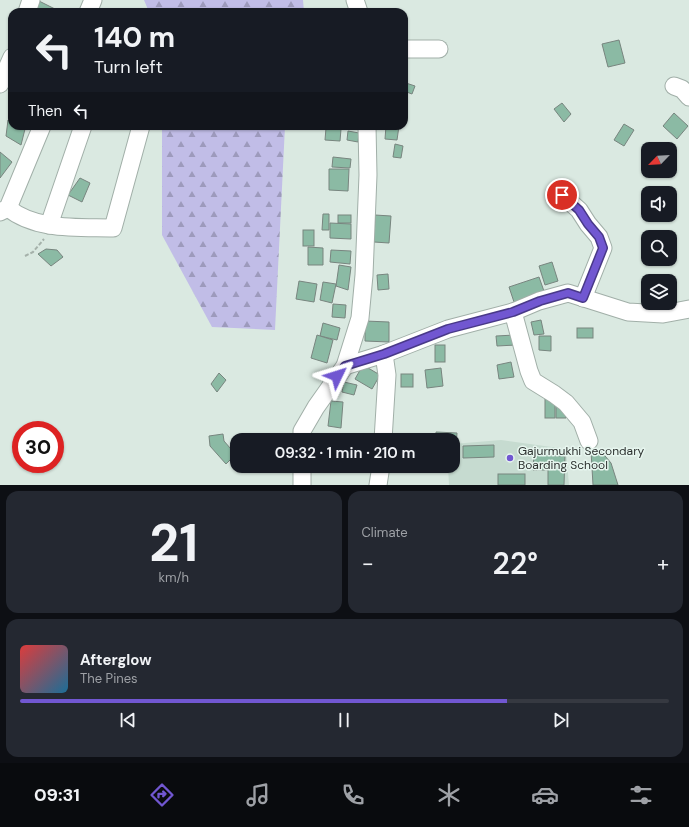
<!DOCTYPE html>
<html lang="en">
<head>
<meta charset="utf-8">
<style>
	body { margin:0; font-family:"DM Sans",sans-serif; background:#242831; color:#f1f3f6; height:100vh; display:flex; flex-direction:column; font-size:15px; white-space:nowrap }
	* { box-sizing:border-box; margin:0 }
	p { font-size:13px; color:#9ea1a6 }
	.icon { flex:none; width:22px; height:22px; fill:none; stroke:currentColor; stroke-width:2; stroke-linecap:round; stroke-linejoin:round }
	.map { position:relative; height:485px; overflow:hidden }
	.panel { display:flex; flex-direction:column; gap:6px; padding:6px; background:#0d0f14; flex:1 }
	.panel>* { flex:none }
	.guide { position:absolute; left:8px; top:8px; width:400px; height:122px; border-radius:12px; box-shadow:0 1px 3px #0004; background:#171b24; color:#f1f3f6; overflow:hidden }
	.needle { width:26px; rotate:245deg }
	.tools { position:absolute; left:641px; top:142px; display:grid; gap:8px }
	.tools a { display:grid; place-items:center; width:36px; height:36px; border-radius:8px; background:#171b24; box-shadow:0 1px 3px #0004; font-size:20px }
	.speed { position:absolute; left:12px; top:421px; display:flex; gap:8px; font-size:20px; font-weight:700; text-align:center }
	.speed>* { display:grid; place-content:center; width:52px; height:52px; border-radius:50%; background:#171b24; box-shadow:0 1px 3px #0004; line-height:1 }
	.speed .limit { border:6px solid #d22; background:#fff; color:#111 }
	.pin { position:absolute; display:grid; place-items:center; width:34px; height:34px; color:#fff; margin:-17px; border:2px solid #fff; border-radius:50%; box-shadow:0 1px 4px #0007 }
	.me { position:absolute; width:44px; margin:-22px; rotate:49deg; stroke-linejoin:round; filter:drop-shadow(0 0 3px #0008) }
	.turn { display:flex; align-items:center; gap:14px; height:84px; padding:0 20px; font-size:18px }
	.turn .icon { width:52px; height:52px; stroke-width:2.5 }
	.turn b { display:block; font-size:28px; line-height:34px }
	.then { display:flex; align-items:center; height:38px; padding:0 20px; background:#0003; gap:8px; font-size:15px }
	.big { font-size:30px; font-weight:600; line-height:1.1 }
	.panel .tile { flex:1; display:flex; flex-direction:column; justify-content:center; gap:6px; min-width:0; padding:0 14px; border-radius:12px; background:#242831 }
	.panel .dial { align-items:center; gap:0 }
	.dial b { font-size:52px; line-height:1 }
	.song { display:flex; align-items:center; gap:12px }
	.cover { width:48px; height:48px; border-radius:6px; background:linear-gradient(135deg,hsl(0 70% 55%),hsl(200 70% 35%)) }
	.played { height:4px; border-radius:2px; background:linear-gradient(90deg,#7157d1 75%,#363941 75%) }
	.keys { display:flex; justify-content:space-around; direction:ltr }
	.heat { display:flex; justify-content:space-between; align-items:center; font-size:22px; direction:ltr }
	.panel .tiles { flex:1; display:grid; gap:6px; grid-template-columns:1fr 1fr }
	.tile:last-child { grid-column:span 2 }
	.trip { position:absolute; left:230px; top:433px; width:230px; height:40px; border-radius:12px; background:#171b24; box-shadow:0 1px 3px #0004; font-weight:600; line-height:40px; text-align:center }
	.tabs { display:flex; height:64px; justify-content:space-around; align-items:center; background:#090b0e; color:#9ea1a6 }
	.tabs .icon { width:28px; height:28px }
	.tabs .selected { color:#7157d1 }
	.tabs b { font-size:18px; color:#f1f3f6 }
	.map>svg:first-child { display:block }
	.built { fill:#c6dbd0 }
	.forest { fill:url(#forest-firs) }
	.building { fill:#8bbaa4; stroke:#78857f }
	.lines { fill:none; stroke-linecap:round; stroke-linejoin:round }
	.minor-casing { stroke:#a1afa8; stroke-width:19 }
	.path { stroke:#a5b1aa; stroke-width:2; stroke-dasharray:4 2; stroke-linecap:butt }
	.minor { stroke:#fff; stroke-width:17 }
	.route-casing { stroke:#493988; stroke-width:10 }
	.route { stroke:#7157d1; stroke-width:7 }
	.poi-dot { fill:#7157d1; stroke:#e7f6ef; stroke-width:1.5 }
	.labels { text-anchor:middle; stroke-width:3; stroke-linejoin:round; paint-order:stroke }
	.poi-label { font-size:12px; fill:#2c312f; stroke:#e7f6ef; text-anchor:start }
</style>
</head>
<body>
<div class="map">
<svg width="689" height="485" viewBox="0 0 689 485">
	<defs>
		<pattern id="forest-firs" width="22" height="20" patternUnits="userSpaceOnUse"><rect width="22" height="20" fill="#c1bde7"/><path d="M5 1l3.5 6h-7zM16 11l3.5 6h-7z" fill="#9d9abc"/></pattern>
	</defs>
	<rect width="100%" height="100%" fill="#dae9e1"/>
	<path class="built" d="M 501,440 L 566,449 L 569,485 L 449,485 L 448,466 L 453,466 L 453,444 Z"/>
	<g class="forest">
		<path d="M 144,0 L 303,0 L 304,12 L 149,12 Z"/>
		<path d="M 162,126 L 285,126 L 275,330 L 212,327 L 162,235 Z"/>
	</g>
	<g class="building">
		<path d="M 37,0 L 55,9 L 54,12 L 32,12 Z"/>
		<path d="M 619,40 L 625,63 L 608,67 L 602,44 Z"/>
		<path d="M 406,83 L 415,86 L 412,94 L 404,91 Z"/>
		<path d="M 562,103 L 571,114 L 564,122 L 554,109 Z"/>
		<path d="M 674,113 L 688,126 L 677,139 L 663,126 Z"/>
		<path d="M 8,120 L 12,122 L 12,126 L 19,126 L 25,129 L 21,145 L 6,136 Z"/>
		<path d="M 624,124 L 634,130 L 624,146 L 614,140 Z"/>
		<path d="M 386,126 L 399,126 L 397,140 L 385,139 Z"/>
		<path d="M 326,128 L 341,129 L 340,141 L 325,140 Z"/>
		<path d="M 348,131 L 359,133 L 358,142 L 347,140 Z"/>
		<path d="M 395,144 L 403,146 L 401,158 L 393,157 Z"/>
		<path d="M 0,152 L 12,162 L 0,178 Z"/>
		<path d="M 333,157 L 351,159 L 350,168 L 332,167 Z"/>
		<path d="M 329,169 L 349,169 L 348,191 L 329,190 Z"/>
		<path d="M 80,178 L 90,183 L 82,202 L 68,195 Z"/>
		<path d="M 323,214 L 329,214 L 329,230 L 322,230 Z"/>
		<rect x="338" y="215" width="13" height="8"/>
		<path d="M 375,215 L 391,216 L 389,243 L 374,242 Z"/>
		<path d="M 330,223 L 351,224 L 351,239 L 330,238 Z"/>
		<rect x="303" y="230" width="11" height="16"/>
		<path d="M 308,247 L 323,248 L 323,265 L 308,265 Z"/>
		<path d="M 46,249 L 57,250 L 63,257 L 51,266 L 38,254 Z"/>
		<path d="M 331,250 L 351,251 L 350,264 L 330,262 Z"/>
		<path d="M 552,262 L 558,281 L 545,285 L 539,266 Z"/>
		<path d="M 339,265 L 351,267 L 348,290 L 336,286 Z"/>
		<path d="M 388,274 L 389,289 L 378,290 L 377,275 Z"/>
		<path d="M 539,277 L 545,294 L 515,305 L 509,287 Z"/>
		<path d="M 299,281 L 317,284 L 314,302 L 296,299 Z"/>
		<path d="M 323,282 L 336,284 L 332,303 L 320,300 Z"/>
		<path d="M 333,304 L 346,305 L 345,318 L 332,317 Z"/>
		<path d="M 541,320 L 544,334 L 534,335 L 531,322 Z"/>
		<path d="M 365,321 L 389,322 L 389,342 L 365,341 Z"/>
		<path d="M 323,323 L 340,328 L 337,340 L 320,336 Z"/>
		<rect x="577" y="328" width="16" height="10"/>
		<path d="M 317,335 L 333,340 L 327,363 L 311,358 Z"/>
		<path d="M 515,335 L 516,345 L 497,346 L 496,336 Z"/>
		<path d="M 539,336 L 551,336 L 551,351 L 539,350 Z"/>
		<rect x="435" y="345" width="10" height="17"/>
		<path d="M 511,362 L 514,377 L 499,379 L 497,365 Z"/>
		<path d="M 363,365 L 380,375 L 372,389 L 355,379 Z"/>
		<path d="M 441,368 L 443,386 L 427,388 L 425,370 Z"/>
		<path d="M 219,373 L 226,380 L 217,392 L 211,384 Z"/>
		<rect x="401" y="374" width="12" height="13"/>
		<path d="M 344,382 L 357,385 L 354,395 L 342,392 Z"/>
		<rect x="545" y="399" width="10" height="19"/>
		<path d="M 331,401 L 343,402 L 341,428 L 328,426 Z"/>
		<path d="M 565,404 L 566,418 L 556,418 L 556,405 Z"/>
		<path d="M 436,432 L 457,433 L 456,447 L 453,447 L 453,440 L 436,440 Z"/>
		<path d="M 223,434 L 224,441 L 237,456 L 237,462 L 235,463 L 231,459 L 226,464 L 210,446 L 209,436 Z"/>
		<path d="M 494,445 L 494,457 L 463,458 L 463,446 Z"/>
		<rect x="453" y="447" width="3" height="14"/>
		<path d="M 600,450 L 611,463 L 618,485 L 593,485 L 591,451 Z"/>
		<path d="M 534,455 L 565,456 L 564,485 L 548,485 L 548,470 L 533,470 Z"/>
		<rect x="498" y="474" width="27" height="11"/>
	</g>
	<g class="lines">
		<defs>
			<g id="minor">
				<path d="M 355,0 L 359,12"/>
				<path d="M 27,12 L 31,0"/>
				<path d="M 88,12 L 93,0"/>
				<path d="M 404,49 L 439,49"/>
				<path d="M 0,84 L 12,57"/>
				<path d="M 674,86 L 682,89 L 689,97"/>
				<path d="M 562,195 L 579,210 L 588,224 L 599,237 L 603,248 L 583,298"/>
				<path d="M 8,208 C 36,231 79,227 113,228 L 141,126"/>
				<path d="M 0,212 L 8,208 L 42,126"/>
				<path d="M 49,225 L 83,126"/>
				<path d="M 513,312 L 529,371 L 533,381 L 554,394 L 566,403 L 582,422 L 589,441"/>
				<path d="M 345,366 L 384,354 L 448,329 L 513,312 L 539,301 L 568,293 L 628,312 L 663,314 L 689,309"/>
				<path d="M 302,440 L 302,431 L 316,407 L 345,366 L 360,318 L 364,275 L 368,175 L 367,126"/>
				<path d="M 383,440 L 387,375 L 384,354"/>
				<path d="M 302,466 L 302,485"/>
				<path d="M 378,485 L 381,466"/>
			</g>
		</defs>
		<use href="#minor" class="minor-casing"/>
		<path class="path" d="M 25,256 L 33,252 L 44,239"/>
		<use href="#minor" class="minor"/>
	</g>
	<g class="lines">
		<defs>
			<path id="route" d="M 337,376 L 345,366 L 384,354 L 448,329 L 513,312 L 540,301 L 568,293 L 583,298 L 603,248 L 599,237 L 588,224 L 579,210 L 562,195"/>
		</defs>
		<use href="#route" class="route-casing"/>
		<use href="#route" class="route"/>
	</g>
	<circle class="poi-dot" cx="510" cy="458" r="4"/>
	<g class="labels">
		<g class="poi-label">
			<text x="518" y="455">Gajurmukhi Secondary<tspan x="518" dy="14">Boarding School</tspan></text>
		</g>
	</g>
</svg>
<div class="tools">
<a><svg class="needle" viewBox="-14 -14 28 28"><path d="M0-13l5 13h-10z" fill="#e53935"/><path d="M0 13l5-13h-10z" fill="#9ea1a6"/></svg></a>
<a><svg class="icon" aria-label="sound" viewBox="0 0 24 24"><path d="M4 9h4l5-4v14l-5-4H4zM17 9q2 3 0 6"/></svg></a>
<a><svg class="icon" aria-label="search" viewBox="0 0 24 24"><circle cx="10" cy="10" r="6"/><path d="M15 15l6 6"/></svg></a>
<a><svg class="icon" aria-label="layers" viewBox="0 0 24 24"><path d="M12 4l9 5-9 5-9-5zM3 14l9 5 9-5"/></svg></a>
</div>
<div class="speed"><div class="limit">30</div></div>
<div class="pin" style="left:562px;top:195px;background:#d93025"><svg class="icon" aria-label="arrive" viewBox="0 0 24 24"><path d="M6 21V4h12l-3 4 3 4H6"/></svg></div>
<svg class="me" style="left:337px;top:376px" viewBox="-20 -20 40 40"><path d="M0-17L14 15 0 8-14 15z" fill="#7157d1" stroke="#fff" stroke-width="4"/></svg>
<div class="trip">09:32 · 1 min · 210 m</div>
<div class="guide">
<div class="turn"><svg class="icon" aria-label="left" viewBox="0 0 24 24"><path d="M17 20v-9H6M10 6l-5 5 5 5"/></svg><div><b>140 m</b>Turn left</div></div>
<div class="then">Then<svg class="icon" aria-label="left" viewBox="0 0 24 24"><path d="M17 20v-9H6M10 6l-5 5 5 5"/></svg></div>
</div>
</div>
<section class="panel">
<div class="tiles">
<div class="tile dial"><b>21</b><p>km/h</p></div>
<div class="tile"><p>Climate</p>
<div class="heat"><a>−</a><b class="big">22°</b><a>+</a></div>
</div>
<div class="tile">
<div class="song"><i class="cover"></i><div><b>Afterglow</b><p>The Pines</p></div></div>
<div class="played"></div>
<div class="keys"><svg class="icon" aria-label="previous" viewBox="0 0 24 24"><path d="M18 5L8 12l10 7zM5 5v14"/></svg><svg class="icon" aria-label="pause" viewBox="0 0 24 24"><path d="M8 5v14M16 5v14"/></svg><svg class="icon" aria-label="next" viewBox="0 0 24 24"><path d="M6 5l10 7-10 7zM19 5v14"/></svg></div>
</div>
</div>
</section>
<nav class="tabs">
<b>09:31</b>
<svg class="icon selected" aria-label="directions" viewBox="0 0 24 24"><path d="M12 3l9 9-9 9-9-9zM9 14v-3h6M13 9l2 2-2 2"/></svg>
<svg class="icon" aria-label="music" viewBox="0 0 24 24"><path d="M9 18V5l10-2v13"/><circle cx="6" cy="18" r="3"/><circle cx="16" cy="16" r="3"/></svg>
<svg class="icon" aria-label="phone" viewBox="0 0 24 24"><path d="M5 4h4l2 5-3 2q2 4 5 5l2-3 5 2v4C11 20 4 13 5 4z"/></svg>
<svg class="icon" aria-label="climate" viewBox="0 0 24 24"><path d="M12 3v18M4 7l16 10M4 17L20 7"/></svg>
<svg class="icon" aria-label="car" viewBox="0 0 24 24"><path d="M5 17H2v-5l4-1 3-4h7l3 4 3 1v5h-3M9 17h6M6 11h13"/><circle cx="7" cy="17" r="2"/><circle cx="17" cy="17" r="2"/></svg>
<svg class="icon" aria-label="filters" viewBox="0 0 24 24"><path d="M4 7h16M4 17h16"/><circle cx="9" cy="7" r="2"/><circle cx="15" cy="17" r="2"/></svg>
</nav>
</body>
</html>
